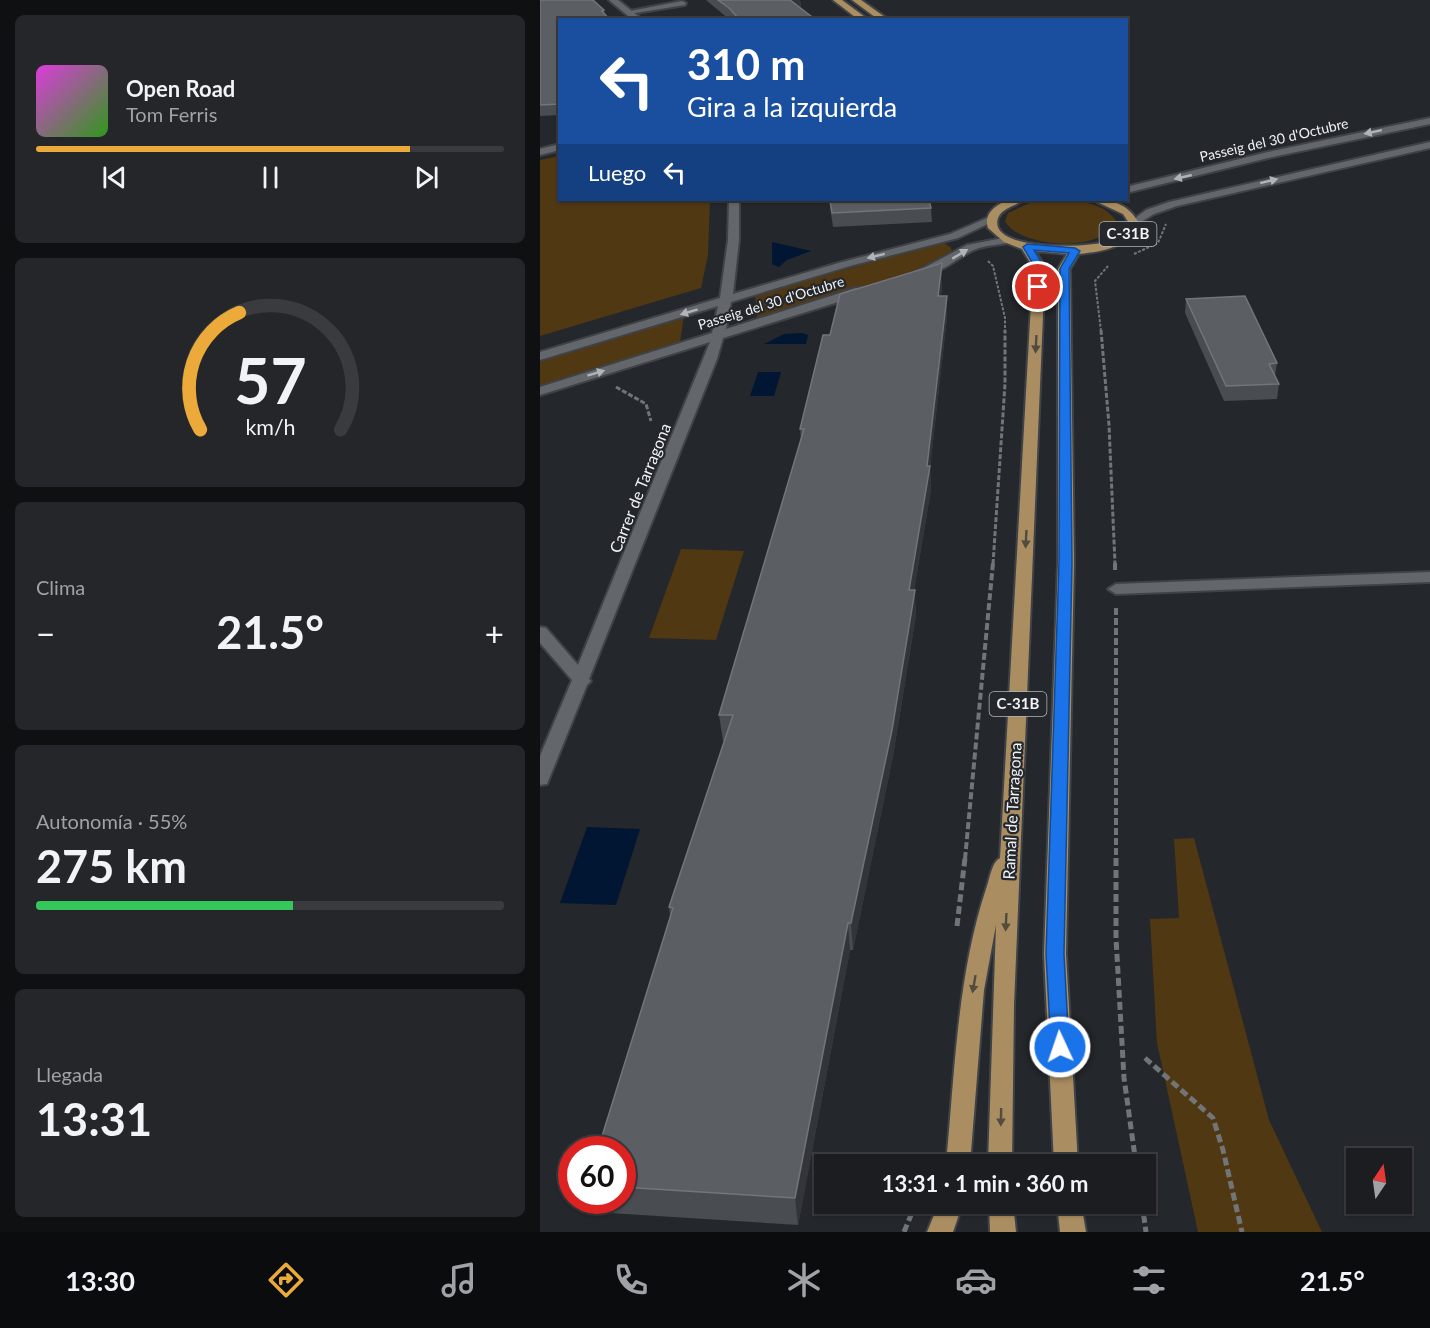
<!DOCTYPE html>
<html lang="es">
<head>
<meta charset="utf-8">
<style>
	body { margin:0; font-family:Lato,sans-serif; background:#242629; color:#f1f3f6; height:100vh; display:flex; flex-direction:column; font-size:22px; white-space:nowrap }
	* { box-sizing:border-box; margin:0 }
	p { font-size:20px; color:#a0a2a5 }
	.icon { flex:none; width:33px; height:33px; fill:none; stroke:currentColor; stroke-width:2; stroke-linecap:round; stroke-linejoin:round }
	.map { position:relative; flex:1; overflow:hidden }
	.panel { display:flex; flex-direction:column; gap:15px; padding:15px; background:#0f1012; width:540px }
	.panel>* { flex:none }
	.top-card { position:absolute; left:18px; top:18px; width:570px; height:183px; border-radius:0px; box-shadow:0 2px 4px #0004,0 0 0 2px #393b3e; background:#1a4fa0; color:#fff; overflow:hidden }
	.needle { width:39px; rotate:13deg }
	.fabs { position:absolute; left:806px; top:1148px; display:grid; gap:12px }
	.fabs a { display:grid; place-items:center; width:66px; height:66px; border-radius:0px; background:#1b1d20; box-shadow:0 2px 4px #0004,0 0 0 2px #393b3e; font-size:30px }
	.speed { position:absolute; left:18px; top:1136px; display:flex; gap:12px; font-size:30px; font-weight:700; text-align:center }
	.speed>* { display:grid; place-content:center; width:78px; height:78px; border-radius:50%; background:#1b1d20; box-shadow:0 2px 4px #0004,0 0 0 2px #393b3e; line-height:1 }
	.speed .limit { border:9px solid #d22; background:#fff; color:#111 }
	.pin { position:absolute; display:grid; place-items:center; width:51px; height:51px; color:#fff; margin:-26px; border:3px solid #fff; border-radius:50%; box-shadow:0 2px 6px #0007 }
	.me { position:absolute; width:66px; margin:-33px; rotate:357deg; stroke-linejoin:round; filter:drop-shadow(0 0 4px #0008) }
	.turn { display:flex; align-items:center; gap:21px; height:126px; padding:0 30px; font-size:27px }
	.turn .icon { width:78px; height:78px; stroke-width:2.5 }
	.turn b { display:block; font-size:42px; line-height:51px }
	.then { display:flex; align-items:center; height:57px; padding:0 30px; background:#0003; gap:12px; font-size:22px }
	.big { font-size:45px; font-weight:700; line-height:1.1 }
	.panel .widget { flex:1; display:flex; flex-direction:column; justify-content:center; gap:9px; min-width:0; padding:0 21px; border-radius:9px; background:#242629 }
	.panel .dial { align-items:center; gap:0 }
	.dial svg { height:156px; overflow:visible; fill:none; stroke:#393b3e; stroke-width:7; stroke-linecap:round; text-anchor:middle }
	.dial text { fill:#f1f3f6; stroke:none }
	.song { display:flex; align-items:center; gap:18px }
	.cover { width:72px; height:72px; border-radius:9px; background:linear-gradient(135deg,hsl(300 70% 55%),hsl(110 70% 35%)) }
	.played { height:6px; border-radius:3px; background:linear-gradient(90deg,#ebaa39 80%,#393b3e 80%) }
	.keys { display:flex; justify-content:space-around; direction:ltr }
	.heat { display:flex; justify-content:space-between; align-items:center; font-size:33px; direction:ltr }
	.charge { height:9px; border-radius:4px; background:linear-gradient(90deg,#34c759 55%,#393b3e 0) }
	.trip { position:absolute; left:274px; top:1154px; width:342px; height:60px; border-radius:0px; background:#1b1d20; box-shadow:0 2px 4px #0004,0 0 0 2px #393b3e; font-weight:700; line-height:60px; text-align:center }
	.tabs { display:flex; height:96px; justify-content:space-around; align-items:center; background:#0b0c0d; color:#a0a2a5 }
	.tabs .icon { width:42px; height:42px }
	.tabs .current { color:#ebaa39 }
	.tabs b { font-size:27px; color:#f1f3f6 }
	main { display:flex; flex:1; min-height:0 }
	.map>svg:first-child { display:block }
	.green { fill:#503812 }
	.water { fill:#001632 }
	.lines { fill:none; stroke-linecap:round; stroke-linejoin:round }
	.service-casing { stroke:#3f4246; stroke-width:4 }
	.pedestrian-casing { stroke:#3f4246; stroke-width:4 }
	.minor-casing { stroke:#3f4246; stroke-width:4 }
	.primary-casing { stroke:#3f4246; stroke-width:4 }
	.path-far3 { stroke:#727578; stroke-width:2; stroke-dasharray:3 1.5; stroke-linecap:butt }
	.path-far2 { stroke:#727578; stroke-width:3; stroke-dasharray:5 2; stroke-linecap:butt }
	.path-far1 { stroke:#727578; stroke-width:4; stroke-dasharray:7 3; stroke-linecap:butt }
	.path { stroke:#727578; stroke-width:5; stroke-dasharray:8 4; stroke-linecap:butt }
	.service { fill:#63676c; fill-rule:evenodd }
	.pedestrian { fill:#63676c; fill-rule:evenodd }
	.minor { fill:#63676c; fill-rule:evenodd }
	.primary { fill:#aa8e61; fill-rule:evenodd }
	.wall { fill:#494c50 }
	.shaded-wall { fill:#32353a }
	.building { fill:#5b5e62; stroke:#727579; stroke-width:1.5 }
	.oneway { fill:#b1b4b8 }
	.oneway2 { fill:#534b3e }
	.route { fill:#1a73e8; stroke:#114b97; stroke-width:1.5 }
	.labels { text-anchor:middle; stroke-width:4.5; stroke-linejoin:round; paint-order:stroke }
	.far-street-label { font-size:14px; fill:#f1f3f6; stroke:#24272b }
	.shield { fill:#24272b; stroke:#b4b6b9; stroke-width:1.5 }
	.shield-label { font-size:15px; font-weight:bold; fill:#f1f3f6 }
	.street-label { font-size:16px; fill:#f1f3f6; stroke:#24272b }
</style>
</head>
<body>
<main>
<section class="panel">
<div class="widget">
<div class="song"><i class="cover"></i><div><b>Open Road</b><p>Tom Ferris</p></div></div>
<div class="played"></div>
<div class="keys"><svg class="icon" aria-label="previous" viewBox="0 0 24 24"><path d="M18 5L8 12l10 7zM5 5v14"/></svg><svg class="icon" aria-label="pause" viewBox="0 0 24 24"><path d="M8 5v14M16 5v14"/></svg><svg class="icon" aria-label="next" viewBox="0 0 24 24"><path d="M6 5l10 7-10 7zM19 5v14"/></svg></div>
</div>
<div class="widget dial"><svg viewBox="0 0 100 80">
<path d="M14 69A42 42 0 1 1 86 69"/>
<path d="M14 69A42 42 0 0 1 34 9" stroke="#ebaa39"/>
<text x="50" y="56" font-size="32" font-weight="700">57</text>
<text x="50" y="72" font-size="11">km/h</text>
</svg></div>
<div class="widget"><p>Clima</p>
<div class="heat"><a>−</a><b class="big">21.5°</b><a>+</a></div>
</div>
<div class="widget"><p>Autonomía · 55%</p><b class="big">275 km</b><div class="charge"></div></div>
<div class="widget"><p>Llegada</p><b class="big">13:31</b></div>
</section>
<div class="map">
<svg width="890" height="1232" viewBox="0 0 890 1232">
	<rect width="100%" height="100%" fill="#24272b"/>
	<g class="green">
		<path d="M 19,156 L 20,200 L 170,200 L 168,255 L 161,288 L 0,336 L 0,160 Z"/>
		<path d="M 509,200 C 532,200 562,200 576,221 C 566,253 479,249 465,221 L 468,213 L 492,202 Z"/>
		<path d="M 403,242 L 411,248 L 413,253 L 390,266 L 217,319 L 215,295 Z"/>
		<path d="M 144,316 L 140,342 L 0,386 L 0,360 Z"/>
		<path d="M 141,549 L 204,551 L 176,640 L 109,638 Z"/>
		<path d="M 654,838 L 729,1120 L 782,1232 L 658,1232 L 617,1043 L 610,919 L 639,918 L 634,839 Z"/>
	</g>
	<g class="water">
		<path d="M 232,242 L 271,251 L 247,260 L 239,267 L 232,264 Z"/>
		<path d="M 262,333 L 268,335 L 266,344 L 224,344 L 244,334 Z"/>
		<path d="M 218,372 L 241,372 L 234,396 L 210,396 Z"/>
		<path d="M 47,827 L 100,829 L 76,905 L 20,903 Z"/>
	</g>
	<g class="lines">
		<defs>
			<path id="service" d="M 142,1 L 146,3 L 145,5 L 89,14 L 85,12 Z"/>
			<path id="pedestrian" d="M 890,572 L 890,582 L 576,594 L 568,589 L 576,584 Z"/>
			<g id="minor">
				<path d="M 69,0 L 78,0 L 103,20 L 93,20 Z"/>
				<path d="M 890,118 L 890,124 L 728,158 L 586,193 L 586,187 L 728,152 Z"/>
				<path d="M 890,142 L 890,148 L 637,206 L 614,214 L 594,226 L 589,223 L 606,210 L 629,202 Z"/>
				<path d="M 20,144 L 20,150 L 0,155 L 0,149 Z"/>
				<path d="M 189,200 L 199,200 L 199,240 L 193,294 L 302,262 L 410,234 L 447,218 L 451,217 L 456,220 L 418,238 L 310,266 L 191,302 L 186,329 L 316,288 L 324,288 L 326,291 L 324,294 L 183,338 L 177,359 L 49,679 L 51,681 L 47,685 L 9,779 L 7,784 L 0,785 L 0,756 L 32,680 L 0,643 L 0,627 L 6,628 L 38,665 L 170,342 L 0,395 L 0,387 L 172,333 L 178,306 L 0,360 L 0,352 L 180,298 L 188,240 Z"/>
				<path d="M 468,237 L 474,240 L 472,242 C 460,245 445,245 434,250 C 417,257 398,278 378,274 L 376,272 L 427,245 Z"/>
			</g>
			<g id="primary">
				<path d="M 293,0 L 302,0 L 329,20 L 319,20 Z"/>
				<path d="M 312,0 L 321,0 L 349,20 L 339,20 Z"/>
				<path d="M 469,200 L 483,200 C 476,206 462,208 458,218 C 447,252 551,248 569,241 C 578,237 583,231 589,223 L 583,214 L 557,202 L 556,200 C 576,200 589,206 599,223 C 585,248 566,251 539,254 L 530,269 L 534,563 L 526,954 L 538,1164 L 514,1164 L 504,954 L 518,563 L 518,269 L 527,254 L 495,251 L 505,267 L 474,1005 L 472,1164 L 448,1164 L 456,925 L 444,990 L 430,1164 L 406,1164 C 415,1071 417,975 447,886 C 450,877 452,862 460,858 L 493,267 L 482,249 L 464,242 L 448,228 C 443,213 457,204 469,200 Z"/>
				<path d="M 399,1203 L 423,1203 L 413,1232 L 387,1232 Z"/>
				<path d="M 449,1203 L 473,1203 L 476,1232 L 450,1232 Z"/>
				<path d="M 517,1203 L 541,1203 L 546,1232 L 520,1232 Z"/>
			</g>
		</defs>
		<use href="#service" class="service-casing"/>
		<use href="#pedestrian" class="pedestrian-casing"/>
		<use href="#minor" class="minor-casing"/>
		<use href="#primary" class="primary-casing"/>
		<g class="path-far3">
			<path d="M 594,254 L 618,243 L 626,224"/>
			<path d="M 448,261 L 453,266 L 465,318 L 465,331"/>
			<path d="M 561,331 L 555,281 L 568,266"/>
		</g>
		<g class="path-far2">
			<path d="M 561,330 L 569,425 L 575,564"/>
			<path d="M 76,387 L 106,404 L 111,421"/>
			<path d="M 453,564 L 465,384 L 465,330"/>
		</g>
		<g class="path-far1">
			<path d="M 575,563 L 575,570"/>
			<path d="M 576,608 L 576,859"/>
			<path d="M 425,859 L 453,563"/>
		</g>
		<g class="path">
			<path d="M 576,858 L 576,938 L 584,1078 L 596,1164"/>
			<path d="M 417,926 L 425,858"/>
			<path d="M 605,1058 L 673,1118 L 683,1150 L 702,1232"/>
			<path d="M 602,1203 L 606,1232"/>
			<path d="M 364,1232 L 376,1203"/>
		</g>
		<use href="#service" class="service"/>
		<use href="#pedestrian" class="pedestrian"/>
		<use href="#minor" class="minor"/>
		<use href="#primary" class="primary"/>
	</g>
	<g class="wall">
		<path d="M 0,0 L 64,10 L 65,14 L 20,20 L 20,115 L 0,116 Z"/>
		<path d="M 166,0 L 260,0 L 261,8 L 276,20 L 190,20 Z"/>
		<path d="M 289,200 L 389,200 L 391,208 L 392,222 L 293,227 Z"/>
		<path d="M 402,263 L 402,284 L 401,296 L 407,296 L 407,317 L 390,468 L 391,490 L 374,590 L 376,615 L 353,756 L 313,950 L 310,950 L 258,1225 L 54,1212 L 51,1200 L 82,1200 L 82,1149 L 130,916 L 129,907 L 185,741 L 183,741 L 179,715 L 261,440 L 260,429 L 290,335 Z"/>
		<path d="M 646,299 L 737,363 L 735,376 L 739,384 L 737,399 L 684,401 L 645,313 Z"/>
	</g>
	<g class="shaded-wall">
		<path d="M 248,0 L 260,0 L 261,9 Z"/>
		<path d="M 402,263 L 402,284 L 399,317 L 398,296 Z"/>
		<path d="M 407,296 L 407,317 L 390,468 L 391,490 L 370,615 L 369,590 L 387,466 Z"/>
		<path d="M 375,590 L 376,615 L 353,756 L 313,950 L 311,923 Z"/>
		<path d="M 308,923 L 310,950 L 258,1225 L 255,1198 Z"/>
	</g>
	<g class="building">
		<path d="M 0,0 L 53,0 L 64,10 L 62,11 L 70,20 L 20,20 L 20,104 L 0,105 Z"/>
		<path d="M 178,0 L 250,0 L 276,20 L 200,20 L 189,8 Z"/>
		<path d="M 290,200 L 389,200 L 391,208 L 292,213 Z"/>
		<path d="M 402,263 L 398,296 L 407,296 L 387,466 L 390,466 L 369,590 L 375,590 L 352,730 L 311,923 L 308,923 L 255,1198 L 82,1187 L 82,1149 L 58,1149 L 133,908 L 129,907 L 193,715 L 179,715 L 264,429 L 260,429 L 283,335 L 290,335 L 300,294 Z"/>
		<path d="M 705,296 L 737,363 L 729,364 L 739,384 L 686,386 L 646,299 Z"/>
	</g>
	<defs><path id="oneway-solid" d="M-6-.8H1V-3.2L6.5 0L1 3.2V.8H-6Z" transform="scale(1.5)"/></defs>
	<g class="oneway">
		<use href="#oneway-solid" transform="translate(833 132) rotate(168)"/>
		<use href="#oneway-solid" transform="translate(643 177) rotate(167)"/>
		<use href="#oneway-solid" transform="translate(729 181) rotate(-14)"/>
		<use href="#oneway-solid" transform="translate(420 254) rotate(-31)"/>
		<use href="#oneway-solid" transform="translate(336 256) rotate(166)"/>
		<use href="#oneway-solid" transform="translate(149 312) rotate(163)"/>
		<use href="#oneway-solid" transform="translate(56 373) rotate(-17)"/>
	</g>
	<g class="oneway2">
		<use href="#oneway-solid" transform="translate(496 344) rotate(93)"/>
		<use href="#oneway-solid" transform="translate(486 539) rotate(93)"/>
		<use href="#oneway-solid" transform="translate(466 922) rotate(93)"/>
		<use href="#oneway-solid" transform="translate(434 984) rotate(100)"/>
		<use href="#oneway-solid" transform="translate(461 1117) rotate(91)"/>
	</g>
	<path class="route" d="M 487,244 L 535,248 L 540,251 L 529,269 L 532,563 L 524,954 L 529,1047 L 527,1053 L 520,1055 L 513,1053 L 511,1047 L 506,954 L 519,563 L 520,269 L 529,253 L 494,250 L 504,267 L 503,287 L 498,290 L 494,287 L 495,267 L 483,247 Z"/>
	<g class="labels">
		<g class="far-street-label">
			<text transform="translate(734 140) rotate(-13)" y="5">Passeig del 30 d'Octubre</text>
			<text transform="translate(231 303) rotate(-17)" y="5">Passeig del 30 d'Octubre</text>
		</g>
		<g class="shield">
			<rect x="559.5" y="222" width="57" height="24" rx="4.5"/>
			<rect x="449.5" y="692" width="57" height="24" rx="4.5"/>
		</g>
		<g class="shield-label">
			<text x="588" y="239">C-31B</text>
			<text x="478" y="709">C-31B</text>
		</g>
		<g class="street-label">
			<text transform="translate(100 488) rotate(-68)" y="6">Carrer de Tarragona</text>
			<text transform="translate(472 811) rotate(-87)" y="6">Ramal de Tarragona</text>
		</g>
	</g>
</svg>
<div class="fabs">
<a><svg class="needle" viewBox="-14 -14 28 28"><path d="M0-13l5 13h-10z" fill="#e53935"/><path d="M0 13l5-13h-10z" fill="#a0a2a5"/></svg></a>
</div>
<div class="speed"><div class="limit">60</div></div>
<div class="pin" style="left:498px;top:287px;background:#d93025"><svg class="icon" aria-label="arrive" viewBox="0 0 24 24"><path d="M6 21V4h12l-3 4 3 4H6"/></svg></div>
<svg class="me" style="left:520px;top:1047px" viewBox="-20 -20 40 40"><circle r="17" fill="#1a73e8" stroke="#fff" stroke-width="3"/><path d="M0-11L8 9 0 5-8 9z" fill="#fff"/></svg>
<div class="trip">13:31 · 1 min · 360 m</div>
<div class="top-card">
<div class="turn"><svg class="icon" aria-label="left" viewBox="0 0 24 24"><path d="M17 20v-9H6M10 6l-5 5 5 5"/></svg><div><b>310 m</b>Gira a la izquierda</div></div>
<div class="then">Luego<svg class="icon" aria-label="left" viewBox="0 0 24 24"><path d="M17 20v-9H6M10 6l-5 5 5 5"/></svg></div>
</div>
</div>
</main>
<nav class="tabs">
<b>13:30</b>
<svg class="icon current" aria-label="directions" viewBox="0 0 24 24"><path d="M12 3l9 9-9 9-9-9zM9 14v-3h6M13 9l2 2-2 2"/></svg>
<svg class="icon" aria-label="music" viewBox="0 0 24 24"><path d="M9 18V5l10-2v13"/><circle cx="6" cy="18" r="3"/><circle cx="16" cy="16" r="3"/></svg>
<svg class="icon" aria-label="phone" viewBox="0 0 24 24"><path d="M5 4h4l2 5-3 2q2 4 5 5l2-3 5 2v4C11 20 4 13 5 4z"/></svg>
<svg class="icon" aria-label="climate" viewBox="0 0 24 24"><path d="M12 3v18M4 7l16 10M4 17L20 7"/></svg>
<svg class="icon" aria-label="car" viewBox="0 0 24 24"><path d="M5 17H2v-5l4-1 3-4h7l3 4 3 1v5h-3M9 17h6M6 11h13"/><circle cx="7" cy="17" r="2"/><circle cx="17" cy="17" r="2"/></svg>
<svg class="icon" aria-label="filters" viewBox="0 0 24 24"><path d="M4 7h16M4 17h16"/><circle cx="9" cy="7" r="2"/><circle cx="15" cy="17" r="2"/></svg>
<b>21.5°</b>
</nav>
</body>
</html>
